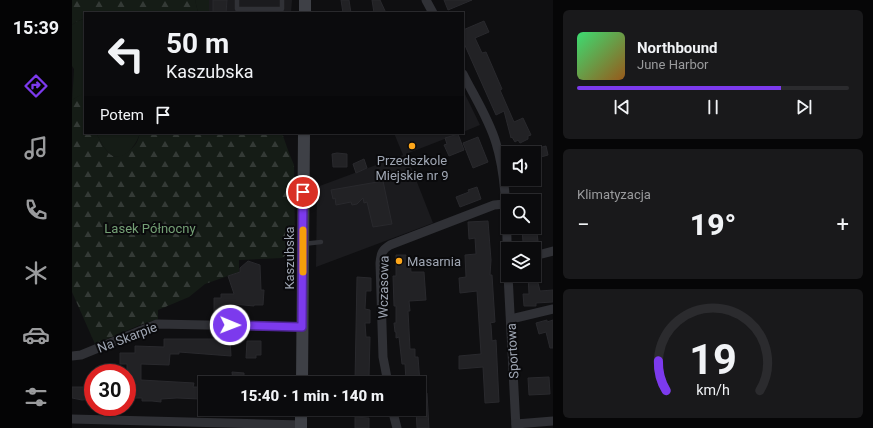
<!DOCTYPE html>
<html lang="pl">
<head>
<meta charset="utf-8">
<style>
	body { margin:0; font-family:Roboto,sans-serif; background:#19191b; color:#f1f3f6; height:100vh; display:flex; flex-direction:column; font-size:15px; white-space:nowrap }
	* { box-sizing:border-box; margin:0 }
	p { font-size:13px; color:#9a9b9d }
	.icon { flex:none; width:22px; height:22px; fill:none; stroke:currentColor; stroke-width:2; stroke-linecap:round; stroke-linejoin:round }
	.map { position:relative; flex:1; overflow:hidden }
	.drawer { display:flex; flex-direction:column; gap:10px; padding:10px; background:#060607; width:320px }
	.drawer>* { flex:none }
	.hud { position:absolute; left:12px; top:12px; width:380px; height:122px; border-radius:0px; box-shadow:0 1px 3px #0004,0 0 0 1px #2b2b2e; background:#0b0b0d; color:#f1f3f6; overflow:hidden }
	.fabs { position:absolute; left:429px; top:146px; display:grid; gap:8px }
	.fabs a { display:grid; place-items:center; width:40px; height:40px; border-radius:0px; background:#0b0b0d; box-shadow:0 1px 3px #0004,0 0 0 1px #2b2b2e; font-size:20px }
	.speed { position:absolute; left:12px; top:364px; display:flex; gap:8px; font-size:20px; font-weight:700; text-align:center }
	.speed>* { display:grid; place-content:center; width:52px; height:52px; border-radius:50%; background:#0b0b0d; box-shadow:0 1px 3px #0004,0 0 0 1px #2b2b2e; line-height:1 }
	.speed .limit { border:6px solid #d22; background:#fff; color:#111 }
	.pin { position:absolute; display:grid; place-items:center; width:34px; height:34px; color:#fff; margin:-17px; border:2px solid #fff; border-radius:50%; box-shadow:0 1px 4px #0007 }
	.me { position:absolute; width:44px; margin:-22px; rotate:91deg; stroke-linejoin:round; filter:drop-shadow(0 0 3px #0008) }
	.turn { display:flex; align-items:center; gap:14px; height:84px; padding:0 16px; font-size:18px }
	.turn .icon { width:52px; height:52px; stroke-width:2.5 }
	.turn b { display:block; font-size:28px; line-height:34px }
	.then { display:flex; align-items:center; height:38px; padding:0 16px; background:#0003; gap:8px; font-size:15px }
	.big { font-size:30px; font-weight:800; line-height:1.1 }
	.drawer .card { flex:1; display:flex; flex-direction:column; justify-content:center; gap:6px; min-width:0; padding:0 14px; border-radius:6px; background:#19191b }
	.drawer .dial { align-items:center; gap:0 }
	.dial svg { height:104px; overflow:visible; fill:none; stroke:#2b2b2e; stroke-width:7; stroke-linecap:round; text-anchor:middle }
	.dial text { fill:#f1f3f6; stroke:none }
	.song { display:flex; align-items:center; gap:12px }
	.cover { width:48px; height:48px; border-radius:6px; background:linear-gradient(135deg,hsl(140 70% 55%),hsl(30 70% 35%)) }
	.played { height:4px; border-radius:2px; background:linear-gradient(90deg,#7c3aed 75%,#2b2b2e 75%) }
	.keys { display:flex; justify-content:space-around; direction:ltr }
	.heat { display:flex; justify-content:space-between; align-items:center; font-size:22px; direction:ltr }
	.trip { position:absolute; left:126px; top:376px; width:228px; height:40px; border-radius:0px; background:#0b0b0d; box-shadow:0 1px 3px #0004,0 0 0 1px #2b2b2e; font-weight:800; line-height:40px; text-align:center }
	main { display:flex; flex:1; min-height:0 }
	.tabs { display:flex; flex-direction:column; width:72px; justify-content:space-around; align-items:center; background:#040405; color:#9a9b9d }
	.tabs .icon { width:28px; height:28px }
	.tabs .selected { color:#7c3aed }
	.tabs b { font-size:18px; color:#f1f3f6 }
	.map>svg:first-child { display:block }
	.built { fill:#1b1b1e }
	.grass { fill:#151c16 }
	.forest { fill:url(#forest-firs) }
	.building { fill:#222225; stroke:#29292d }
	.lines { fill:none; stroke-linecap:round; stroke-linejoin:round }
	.lane { stroke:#303136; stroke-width:4.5 }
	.street { stroke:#303136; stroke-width:9 }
	.secondary { stroke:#3e4046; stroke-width:12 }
	.route-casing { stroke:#51269a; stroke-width:10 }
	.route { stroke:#7c3aed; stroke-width:7 }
	.slow { stroke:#f59e0b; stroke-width:7 }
	.poi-dot { fill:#fea71a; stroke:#0a0a0c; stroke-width:1.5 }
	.labels { text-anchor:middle; stroke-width:4; stroke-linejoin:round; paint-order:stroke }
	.poi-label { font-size:13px; fill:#9fa6b3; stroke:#0a0a0c }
	.park-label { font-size:13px; fill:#74a075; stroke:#0a0a0c }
	.street-label { font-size:13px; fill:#9fa6b3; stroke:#0a0a0c }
</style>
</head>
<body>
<main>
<nav class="tabs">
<b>15:39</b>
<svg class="icon selected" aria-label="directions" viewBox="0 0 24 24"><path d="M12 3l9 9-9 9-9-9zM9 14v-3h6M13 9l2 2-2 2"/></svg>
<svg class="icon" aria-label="music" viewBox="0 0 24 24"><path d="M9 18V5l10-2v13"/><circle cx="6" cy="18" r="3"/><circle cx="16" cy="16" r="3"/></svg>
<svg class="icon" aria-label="phone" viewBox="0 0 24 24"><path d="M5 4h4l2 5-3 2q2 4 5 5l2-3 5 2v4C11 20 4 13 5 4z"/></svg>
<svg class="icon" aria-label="climate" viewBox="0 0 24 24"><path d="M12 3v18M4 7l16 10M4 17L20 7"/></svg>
<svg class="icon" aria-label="car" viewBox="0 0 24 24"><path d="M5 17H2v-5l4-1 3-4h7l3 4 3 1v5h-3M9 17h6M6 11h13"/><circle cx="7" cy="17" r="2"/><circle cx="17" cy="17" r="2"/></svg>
<svg class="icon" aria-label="filters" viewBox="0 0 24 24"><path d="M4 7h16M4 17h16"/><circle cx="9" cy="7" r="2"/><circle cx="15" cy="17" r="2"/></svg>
</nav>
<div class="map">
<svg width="481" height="428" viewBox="0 0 481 428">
	<defs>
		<pattern id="forest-firs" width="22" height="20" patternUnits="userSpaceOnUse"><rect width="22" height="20" fill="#151c16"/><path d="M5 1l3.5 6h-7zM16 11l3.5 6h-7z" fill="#343a36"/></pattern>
	</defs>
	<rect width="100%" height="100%" fill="#0f0f11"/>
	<g class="built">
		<path d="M 137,0 L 220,0 L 219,13 L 137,13 Z"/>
		<path d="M 391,90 L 408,125 L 391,132 Z"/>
		<path d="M 322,133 L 388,133 L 334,154 L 361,223 L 244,267 L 245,187 L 331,155 Z"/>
	</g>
	<g class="grass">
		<path d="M 123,0 L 137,0 L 137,13 L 126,13 Z"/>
		<path d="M 13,18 L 13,93 L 0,100 L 2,69 L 0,66 L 0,25 L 4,22 Z"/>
		<path d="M 24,133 L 68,133 C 65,143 54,161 41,156 C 33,152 28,140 24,133 Z"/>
	</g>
	<g class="forest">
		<path d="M 0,0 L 123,0 L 126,13 L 13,13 L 13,18 L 4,22 L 0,25 Z"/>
		<path d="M 12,93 L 13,93 L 13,133 L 24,133 C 28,140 33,152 41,156 C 50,159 61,149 65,142 C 66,140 67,136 68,133 L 210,133 L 217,153 L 222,165 L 223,248 L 210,258 L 167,260 L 167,272 L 133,284 L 117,297 L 86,310 L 86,319 L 68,325 L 23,344 L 0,292 L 0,100 Z"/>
	</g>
	<g class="building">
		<path d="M 141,0 L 155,0 L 154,13 L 141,13 Z"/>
		<path d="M 269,0 L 277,0 L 279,13 L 271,13 Z"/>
		<path d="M 300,0 L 308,0 L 314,13 L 302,13 Z"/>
		<path d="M 372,0 L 400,0 L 376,10 Z"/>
		<path d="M 412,21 L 417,32 L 403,38 L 410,53 L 414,52 L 430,89 L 428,90 L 442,122 L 451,118 L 459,135 L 456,136 L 456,139 L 448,143 L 446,140 L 443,142 L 440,137 L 439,138 L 432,111 L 424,115 L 391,41 L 391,30 Z"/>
		<path d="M 386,134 L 392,150 L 377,156 L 372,145 L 375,144 L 373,138 Z"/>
		<path d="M 406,137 L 416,162 L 401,168 L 391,143 Z"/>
		<path d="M 474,146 L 476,155 L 462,159 L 462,149 Z"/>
		<path d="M 265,153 L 275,154 L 275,167 L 261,167 L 260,154 Z"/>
		<path d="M 292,159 L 295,168 L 284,173 L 281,164 Z"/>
		<path d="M 311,181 L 320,224 L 301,227 L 295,202 L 292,203 L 291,198 L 285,204 L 280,205 L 279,202 L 264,205 L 263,198 L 261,199 L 259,190 Z"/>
		<path d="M 405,187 L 409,199 L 388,207 L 384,197 L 397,192 L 396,190 Z"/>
		<path d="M 416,221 L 419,260 L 418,275 L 420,275 L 423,322 L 418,323 L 419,325 L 420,341 L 424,340 L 427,402 L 413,403 L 411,367 L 387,369 L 387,356 L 409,354 L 405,291 L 388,293 L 387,278 L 394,277 L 393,255 L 404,254 L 403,238 L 397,239 L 396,222 Z"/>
		<path d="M 462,228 L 462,233 L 465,233 L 466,241 L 451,242 L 450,229 Z"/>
		<path d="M 324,255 L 334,255 L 335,260 L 338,260 L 339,272 L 352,272 L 354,300 L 337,301 L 338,311 L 336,311 L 338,349 L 343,349 L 343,357 L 346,357 L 348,383 L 335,383 L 335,381 L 334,381 L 333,364 L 330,364 L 327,337 L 324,338 L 324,332 L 323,332 L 322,323 L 324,323 L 324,306 L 322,306 L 321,276 L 324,276 Z"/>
		<path d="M 176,261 L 188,265 L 189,290 L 192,290 L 191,305 L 182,305 L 182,306 L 161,304 L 161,315 L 149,315 L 149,312 L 142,312 L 142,298 L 149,298 L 149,294 L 162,294 L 156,276 L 168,272 L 168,268 Z"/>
		<path d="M 456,275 L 464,275 L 468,291 L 481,290 L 481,302 L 464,303 L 464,306 L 452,306 L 451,294 L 457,294 Z"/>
		<path d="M 285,277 L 299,278 L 299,291 L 294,291 L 293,309 L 298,310 L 298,323 L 293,323 L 294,337 L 298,337 L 297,377 L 292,377 L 292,381 L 283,381 Z"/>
		<path d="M 475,320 L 475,322 L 481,320 L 481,348 L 478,348 L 474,332 L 467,334 L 464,323 Z"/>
		<path d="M 92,339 L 158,339 L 159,356 L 107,352 L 107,354 L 98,354 L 97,365 L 69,364 L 69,380 L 122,383 L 121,387 L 128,387 L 128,399 L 105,398 L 89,399 L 89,402 L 80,401 L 70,401 L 70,398 L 55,398 L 55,364 L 48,364 L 48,353 L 63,353 L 63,346 L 92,347 Z"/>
		<path d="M 175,341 L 189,341 L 189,355 L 184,355 L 184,358 L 174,358 Z"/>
		<path d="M 160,372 L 172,373 L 172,381 L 161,381 Z"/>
		<path d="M 477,377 L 478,394 L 457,395 L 456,378 Z"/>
		<path d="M 0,387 L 21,387 L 21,399 L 10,400 L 0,398 Z"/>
		<path d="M 355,393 L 357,428 L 345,428 L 344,409 L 347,409 L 347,394 Z"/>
		<path d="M 283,417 L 297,418 L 297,428 L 283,428 Z"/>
	</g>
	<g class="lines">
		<g class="lane">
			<path d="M 165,0 L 165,9 L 210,9 L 210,0"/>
			<path d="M 231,244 L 249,242"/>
		</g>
		<g class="street">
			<path d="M 354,0 L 361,13"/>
			<path d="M 391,74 C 402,96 417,119 424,143 C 436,181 434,230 436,270"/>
			<path d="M 462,256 L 481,251"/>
			<path d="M 436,275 L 444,428"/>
			<path d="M 439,319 L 481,309"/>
			<path d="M 0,356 L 9,355 L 85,324 L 230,327"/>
			<path d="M 316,383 L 311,357 L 308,263 C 309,253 310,250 318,245 L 422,205 L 433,204"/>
			<path d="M 320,409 L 325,428"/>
			<path d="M 0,419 L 229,425"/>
			<path d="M 444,424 L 481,421"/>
		</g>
		<g class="secondary">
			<path d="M 233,13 L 233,0"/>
			<path d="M 230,383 L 232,133"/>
			<path d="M 229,428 L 229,409"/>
		</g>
	</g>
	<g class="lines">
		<defs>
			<path id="route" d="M 158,325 L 230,327 L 231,192"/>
		</defs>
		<use href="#route" class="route-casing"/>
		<use href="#route" class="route"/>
		<path class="slow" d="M 231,272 L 231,230"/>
	</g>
	<g class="poi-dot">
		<circle cx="340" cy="146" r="4"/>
		<circle cx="327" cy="261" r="4"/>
	</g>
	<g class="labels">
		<g class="poi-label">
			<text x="340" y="165">Przedszkole<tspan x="340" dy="15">Miejskie nr 9</tspan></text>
			<text x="335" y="266" text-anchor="start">Masarnia</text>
		</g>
		<g class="park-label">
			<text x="78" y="233">Lasek Północny</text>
		</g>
		<g class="street-label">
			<text transform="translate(217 258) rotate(-90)" y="5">Kaszubska</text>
			<text transform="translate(311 287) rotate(-89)" y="5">Wczasowa</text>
			<text transform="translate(55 337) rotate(-21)" y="5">Na Skarpie</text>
			<text transform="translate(440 351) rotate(-93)" y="5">Sportowa</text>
		</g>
	</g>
</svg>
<div class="fabs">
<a><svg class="icon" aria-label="sound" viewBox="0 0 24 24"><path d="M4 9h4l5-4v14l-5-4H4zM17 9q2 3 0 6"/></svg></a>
<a><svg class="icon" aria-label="search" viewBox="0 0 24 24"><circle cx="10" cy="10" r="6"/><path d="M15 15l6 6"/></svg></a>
<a><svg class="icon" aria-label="layers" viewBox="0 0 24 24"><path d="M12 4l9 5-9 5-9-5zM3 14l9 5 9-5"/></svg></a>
</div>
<div class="speed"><div class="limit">30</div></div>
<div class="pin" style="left:231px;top:192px;background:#d93025"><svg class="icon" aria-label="arrive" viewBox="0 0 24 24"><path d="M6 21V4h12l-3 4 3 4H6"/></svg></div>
<svg class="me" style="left:158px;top:325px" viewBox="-20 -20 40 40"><circle r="17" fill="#7c3aed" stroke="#fff" stroke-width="3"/><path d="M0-11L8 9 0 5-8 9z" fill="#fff"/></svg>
<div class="trip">15:40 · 1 min · 140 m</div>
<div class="hud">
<div class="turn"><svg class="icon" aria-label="left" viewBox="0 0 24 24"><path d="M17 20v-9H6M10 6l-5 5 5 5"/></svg><div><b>50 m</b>Kaszubska</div></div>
<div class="then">Potem<svg class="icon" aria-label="arrive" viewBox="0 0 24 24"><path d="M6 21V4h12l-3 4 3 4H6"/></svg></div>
</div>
</div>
<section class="drawer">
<div class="card">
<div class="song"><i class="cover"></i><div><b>Northbound</b><p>June Harbor</p></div></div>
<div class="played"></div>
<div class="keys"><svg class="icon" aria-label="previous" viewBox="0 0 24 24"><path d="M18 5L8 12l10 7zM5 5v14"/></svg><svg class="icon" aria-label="pause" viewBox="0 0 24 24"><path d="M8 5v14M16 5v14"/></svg><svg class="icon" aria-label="next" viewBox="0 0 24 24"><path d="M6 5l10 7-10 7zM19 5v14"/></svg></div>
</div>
<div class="card"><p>Klimatyzacja</p>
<div class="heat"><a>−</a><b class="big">19°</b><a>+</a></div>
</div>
<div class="card dial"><svg viewBox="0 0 100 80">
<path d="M14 69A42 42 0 1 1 86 69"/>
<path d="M14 69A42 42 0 0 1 8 46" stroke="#7c3aed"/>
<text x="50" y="56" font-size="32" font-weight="700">19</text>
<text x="50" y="72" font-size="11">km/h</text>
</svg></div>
</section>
</main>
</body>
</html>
